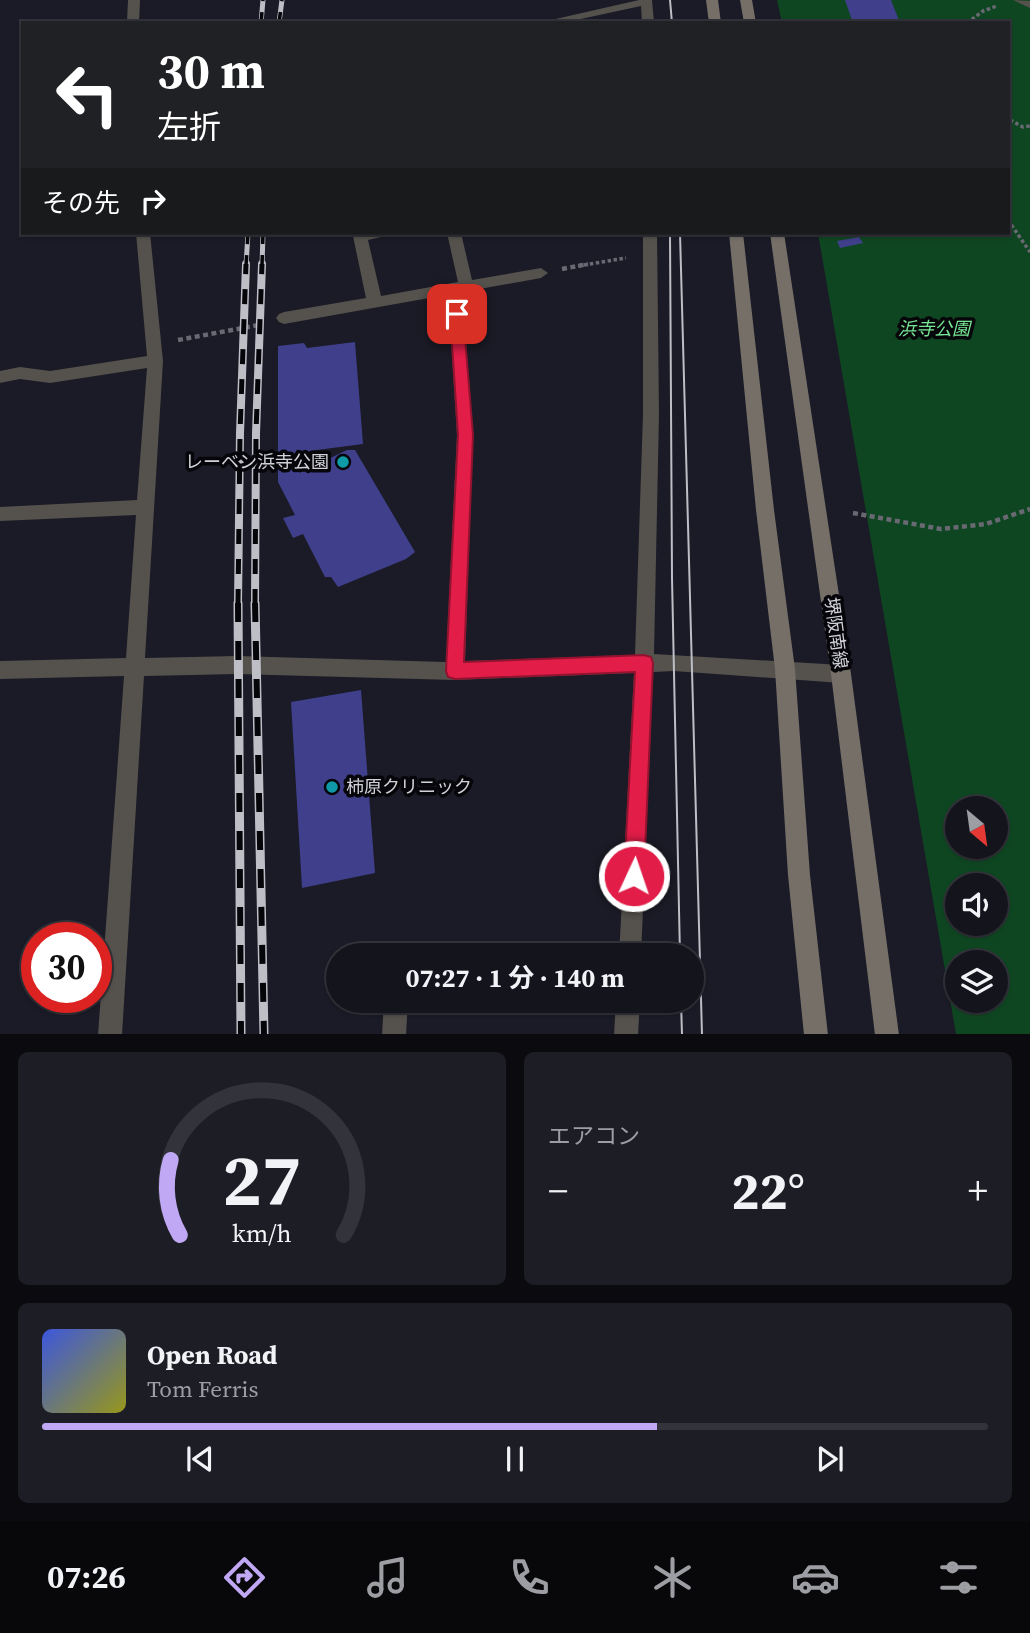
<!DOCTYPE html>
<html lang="ja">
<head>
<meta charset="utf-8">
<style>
	body { margin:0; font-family:"Source Serif 4","Noto Sans JP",serif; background:#1d1d25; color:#f1f3f6; height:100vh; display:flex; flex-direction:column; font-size:26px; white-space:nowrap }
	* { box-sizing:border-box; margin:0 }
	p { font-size:23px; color:#9d9ea3 }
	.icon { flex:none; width:38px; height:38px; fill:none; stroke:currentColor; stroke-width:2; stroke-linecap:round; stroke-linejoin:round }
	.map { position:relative; height:1034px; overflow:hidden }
	.sheet { display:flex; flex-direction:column; gap:18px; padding:18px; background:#0b0b0f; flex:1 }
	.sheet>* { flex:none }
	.banner { position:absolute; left:21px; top:21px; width:989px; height:214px; border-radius:0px; box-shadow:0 2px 5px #0004,0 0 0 2px #33333b; background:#202124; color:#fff; overflow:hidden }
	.needle { width:46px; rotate:151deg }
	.fabs { position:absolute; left:945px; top:796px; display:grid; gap:14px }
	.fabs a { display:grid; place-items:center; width:63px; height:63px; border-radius:50%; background:#14141c; box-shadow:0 2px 5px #0004,0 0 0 2px #33333b; font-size:35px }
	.speed { position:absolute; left:21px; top:922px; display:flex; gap:14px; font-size:35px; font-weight:700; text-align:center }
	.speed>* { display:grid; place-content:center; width:91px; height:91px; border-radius:50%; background:#14141c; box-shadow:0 2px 5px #0004,0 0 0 2px #33333b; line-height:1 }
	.speed .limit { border:10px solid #d22; background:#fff; color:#111 }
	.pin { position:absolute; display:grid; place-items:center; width:60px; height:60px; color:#fff; margin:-30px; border-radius:14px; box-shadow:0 4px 10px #0006 }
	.me { position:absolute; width:77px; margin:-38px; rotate:3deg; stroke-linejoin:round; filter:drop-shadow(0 0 5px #0008) }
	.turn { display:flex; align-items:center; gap:24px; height:147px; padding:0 21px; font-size:32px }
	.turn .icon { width:91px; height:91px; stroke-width:2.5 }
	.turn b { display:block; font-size:49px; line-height:60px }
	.then { display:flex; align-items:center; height:66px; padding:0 21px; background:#0003; gap:14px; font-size:26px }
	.big { font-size:52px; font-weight:700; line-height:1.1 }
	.sheet .widget { flex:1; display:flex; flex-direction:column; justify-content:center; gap:10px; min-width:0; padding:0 24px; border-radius:10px; background:#1d1d25 }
	.sheet .dial { align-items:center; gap:0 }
	.dial svg { height:182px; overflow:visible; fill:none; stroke:#33333b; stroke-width:7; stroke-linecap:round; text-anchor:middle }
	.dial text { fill:#f1f3f6; stroke:none }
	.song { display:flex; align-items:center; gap:21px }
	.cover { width:84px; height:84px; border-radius:10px; background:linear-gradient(135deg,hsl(230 70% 55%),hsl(60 70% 35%)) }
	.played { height:7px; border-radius:4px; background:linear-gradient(90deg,#c0a8f4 65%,#33333b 65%) }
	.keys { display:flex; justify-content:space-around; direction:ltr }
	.heat { display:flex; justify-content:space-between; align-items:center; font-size:38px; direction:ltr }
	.sheet .tiles { flex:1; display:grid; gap:18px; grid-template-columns:1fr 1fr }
	.widget:last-child { grid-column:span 2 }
	.trip { position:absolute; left:326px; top:943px; width:378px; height:70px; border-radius:35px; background:#14141c; box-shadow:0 2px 5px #0004,0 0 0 2px #33333b; font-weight:700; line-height:70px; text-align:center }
	.dock { display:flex; height:112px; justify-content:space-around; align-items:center; background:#08080b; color:#9d9ea3 }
	.dock .icon { width:49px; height:49px }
	.dock .on { color:#c0a8f4 }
	.dock b { font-size:32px; color:#f1f3f6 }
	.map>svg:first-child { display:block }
	.green { fill:#0f4622; fill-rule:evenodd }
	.building { fill:#3f3f8b }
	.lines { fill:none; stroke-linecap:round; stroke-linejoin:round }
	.path-far1 { stroke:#686972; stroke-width:3.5; stroke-dasharray:3.5 2.5; stroke-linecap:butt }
	.path { stroke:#686972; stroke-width:4.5; stroke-dasharray:5 3.5; stroke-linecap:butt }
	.service { fill:#55514c; fill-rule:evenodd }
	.minor { fill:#55514c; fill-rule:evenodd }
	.secondary { fill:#756f68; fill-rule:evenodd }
	.tram { stroke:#bdbec6; stroke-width:2 }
	.rail-far2-casing { stroke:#bdbec6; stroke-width:5 }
	.rail-far1-casing { stroke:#bdbec6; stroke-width:8 }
	.rail-casing { stroke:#bdbec6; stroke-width:9 }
	.rail-far2 { stroke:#06060a; stroke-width:3.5; stroke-dasharray:11; stroke-linecap:butt }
	.rail-far1 { stroke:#06060a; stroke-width:5; stroke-dasharray:15; stroke-linecap:butt }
	.rail { stroke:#06060a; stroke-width:6; stroke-dasharray:19; stroke-linecap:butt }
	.route { fill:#e11d48; stroke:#92132f; stroke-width:2 }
	.culture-dot { fill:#0f9aa8; stroke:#06060a; stroke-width:2.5 }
	.labels { text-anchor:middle; stroke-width:7; stroke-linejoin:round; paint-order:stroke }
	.park-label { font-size:18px; font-style:italic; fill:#76e593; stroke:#06060a }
	.poi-label { font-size:18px; fill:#d1d2d9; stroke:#06060a; text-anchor:end }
	.street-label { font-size:18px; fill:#d1d2d9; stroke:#06060a }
</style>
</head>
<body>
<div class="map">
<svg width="1030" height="1035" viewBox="0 0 1030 1035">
	<rect width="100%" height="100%" fill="#1a1b26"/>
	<path class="green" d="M 777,0 L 1030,0 L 1030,1034 L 956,1034 L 818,233 L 1008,233 L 1008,23 L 782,23 ZM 957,808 L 996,808 L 996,847 L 957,847 ZM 957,886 L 996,886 L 996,924 L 957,924 ZM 957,962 L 996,962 L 996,1001 L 957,1001 Z"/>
	<g class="building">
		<path d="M 845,0 L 891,0 L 900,23 L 853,23 Z"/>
		<path d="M 859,237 L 863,243 L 840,248 L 837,241 Z"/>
		<path d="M 355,342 L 363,444 L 294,453 L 299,473 L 347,450 L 355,450 L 415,552 L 406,559 L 338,587 L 331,577 L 325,577 L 303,534 L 293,538 L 283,518 L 295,515 L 278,482 L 278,346 L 304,343 L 307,348 Z"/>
		<path d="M 361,690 L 375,873 L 302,888 L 291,702 Z"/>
	</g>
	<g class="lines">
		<g class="path-far1">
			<path d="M 967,23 L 983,11 L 997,6"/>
			<path d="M 1010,120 L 1023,127 L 1030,126"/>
			<path d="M 1008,220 L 1030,252"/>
			<path d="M 578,266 L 626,258"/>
		</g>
		<g class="path">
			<path d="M 562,269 L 588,264"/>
			<path d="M 178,340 L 259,325"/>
			<path d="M 853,513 L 941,529 L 986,524 L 1030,509"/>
		</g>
		<g class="service">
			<path d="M 1013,0 L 1030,1 L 1030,8 Z"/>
			<path d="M 355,233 L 387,233 L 385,236 L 368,240 L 381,296 L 458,282 L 447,233 L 461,233 L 472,280 L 541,268 L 548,273 L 541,278 L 284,324 L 279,322 L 276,318 L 279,314 L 284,312 L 366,298 L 353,236 Z"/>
			<path d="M 384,1001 L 408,1001 L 406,1035 L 382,1035 Z"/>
		</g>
		<g class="minor">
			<path d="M 128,0 L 140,0 L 139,23 L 127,23 Z"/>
			<path d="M 639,0 L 652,0 L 654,23 L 642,23 L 641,6 L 562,23 L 538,23 Z"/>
			<path d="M 136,233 L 150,233 L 163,361 L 145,658 L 237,656 L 446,662 L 457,435 L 448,289 L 455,284 L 462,289 L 473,435 L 465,661 L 635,655 L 643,414 L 643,233 L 657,233 L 659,414 L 654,654 L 841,665 L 848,668 L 851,674 L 848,680 L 841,683 L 674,671 L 653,672 L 641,956 L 619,956 L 634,673 L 455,680 L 237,674 L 144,676 L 122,1035 L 98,1035 L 124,676 L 0,679 L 0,661 L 126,658 L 136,515 L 0,521 L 0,507 L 137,500 L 147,368 L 50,383 L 20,379 L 0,383 L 0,371 L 20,367 L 50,371 L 147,356 Z"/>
			<path d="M 616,1001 L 640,1001 L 638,1035 L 614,1035 Z"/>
		</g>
		<g class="secondary">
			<path d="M 706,0 L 718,0 L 721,23 L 709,23 Z"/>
			<path d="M 740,0 L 752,0 L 756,23 L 744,23 Z"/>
			<path d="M 729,233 L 743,233 L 774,510 L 795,669 L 810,875 L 828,1035 L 804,1035 L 788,875 L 775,669 L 756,510 Z"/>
			<path d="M 770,233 L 784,233 L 851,674 L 899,1035 L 875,1035 L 831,674 Z"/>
		</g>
		<g class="tram">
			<path d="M 670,0 L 672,23"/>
			<path d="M 670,233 L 672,578 L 680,956"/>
			<path d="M 680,233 L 702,1035"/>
			<path d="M 681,1001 L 682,1035"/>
		</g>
		<defs>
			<g id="rail-far2">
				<path d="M 261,23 L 263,0"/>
				<path d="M 279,23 L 282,0"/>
				<path d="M 246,266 L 248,233"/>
				<path d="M 262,266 L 263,233"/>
			</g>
			<g id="rail-far1">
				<path d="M 238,604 L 240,433 L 246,264"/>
				<path d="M 255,604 L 256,433 L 262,264"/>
			</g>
			<g id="rail">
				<path d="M 238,603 L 241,1035"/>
				<path d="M 255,603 L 264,1035"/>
			</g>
		</defs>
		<use href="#rail-far2" class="rail-far2-casing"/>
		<use href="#rail-far1" class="rail-far1-casing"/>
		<use href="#rail" class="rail-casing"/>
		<use href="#rail-far2" class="rail-far2"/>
		<use href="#rail-far1" class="rail-far1"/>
		<use href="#rail" class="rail"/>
	</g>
	<path class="route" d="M 457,309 L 463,314 L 473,435 L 464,662 L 644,655 L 651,657 L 653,663 L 644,876 L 641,883 L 634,886 L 627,883 L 624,876 L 635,672 L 455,679 L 448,677 L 446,671 L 458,435 L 450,314 Z"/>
	<g class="culture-dot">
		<circle cx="343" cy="462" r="7"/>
		<circle cx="332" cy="787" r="7"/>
	</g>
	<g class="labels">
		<g class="park-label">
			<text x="934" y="335">浜寺公園</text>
		</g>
		<g class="poi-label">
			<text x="329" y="468">レーベン浜寺公園</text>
			<text x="346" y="793" text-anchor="start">柿原クリニック</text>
		</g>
		<g class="street-label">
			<text transform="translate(836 633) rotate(82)" y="6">堺阪南線</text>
		</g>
	</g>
</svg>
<div class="fabs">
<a><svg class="needle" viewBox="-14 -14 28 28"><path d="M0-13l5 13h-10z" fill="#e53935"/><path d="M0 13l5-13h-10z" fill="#9d9ea3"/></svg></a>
<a><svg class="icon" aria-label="sound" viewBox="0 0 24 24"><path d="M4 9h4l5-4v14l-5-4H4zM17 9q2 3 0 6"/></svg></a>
<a><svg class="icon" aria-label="layers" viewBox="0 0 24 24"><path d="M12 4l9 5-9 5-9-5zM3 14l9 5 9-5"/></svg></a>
</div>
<div class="speed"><div class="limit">30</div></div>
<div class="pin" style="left:457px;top:314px;background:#d93025"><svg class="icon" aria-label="arrive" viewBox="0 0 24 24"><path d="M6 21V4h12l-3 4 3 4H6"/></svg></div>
<svg class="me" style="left:634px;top:876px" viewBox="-20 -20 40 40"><circle r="17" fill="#e11d48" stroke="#fff" stroke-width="3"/><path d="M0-11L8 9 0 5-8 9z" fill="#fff"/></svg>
<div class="trip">07:27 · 1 分 · 140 m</div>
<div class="banner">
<div class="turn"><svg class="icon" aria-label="left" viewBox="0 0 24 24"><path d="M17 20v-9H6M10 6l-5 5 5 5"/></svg><div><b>30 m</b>左折</div></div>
<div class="then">その先<svg class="icon" aria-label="right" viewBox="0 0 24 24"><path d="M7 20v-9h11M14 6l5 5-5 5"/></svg></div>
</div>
</div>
<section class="sheet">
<div class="tiles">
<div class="widget dial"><svg viewBox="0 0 100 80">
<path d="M14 69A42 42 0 1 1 86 69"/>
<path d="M14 69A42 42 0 0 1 10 36" stroke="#c0a8f4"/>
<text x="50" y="56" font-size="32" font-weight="700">27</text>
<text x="50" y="72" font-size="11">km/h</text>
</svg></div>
<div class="widget"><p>エアコン</p>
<div class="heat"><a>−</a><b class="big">22°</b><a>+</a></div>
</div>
<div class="widget">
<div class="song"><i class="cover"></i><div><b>Open Road</b><p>Tom Ferris</p></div></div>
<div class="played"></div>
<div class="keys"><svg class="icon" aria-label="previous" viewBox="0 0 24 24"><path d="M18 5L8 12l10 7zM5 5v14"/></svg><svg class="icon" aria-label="pause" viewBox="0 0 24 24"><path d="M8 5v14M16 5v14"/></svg><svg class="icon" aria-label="next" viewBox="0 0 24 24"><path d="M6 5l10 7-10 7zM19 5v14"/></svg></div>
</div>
</div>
</section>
<nav class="dock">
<b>07:26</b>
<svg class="icon on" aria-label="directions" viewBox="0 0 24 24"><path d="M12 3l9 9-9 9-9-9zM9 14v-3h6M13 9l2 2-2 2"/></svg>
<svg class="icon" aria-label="music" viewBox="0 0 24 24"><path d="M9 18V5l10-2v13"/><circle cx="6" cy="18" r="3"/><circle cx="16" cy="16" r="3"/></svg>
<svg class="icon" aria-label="phone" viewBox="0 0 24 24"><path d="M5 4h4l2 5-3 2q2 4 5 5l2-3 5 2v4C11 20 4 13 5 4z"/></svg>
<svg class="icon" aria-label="climate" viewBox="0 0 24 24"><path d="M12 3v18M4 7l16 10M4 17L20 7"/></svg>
<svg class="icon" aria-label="car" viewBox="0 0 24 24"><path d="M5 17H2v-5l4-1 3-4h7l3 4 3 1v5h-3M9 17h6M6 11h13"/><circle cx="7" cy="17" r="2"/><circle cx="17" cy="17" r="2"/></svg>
<svg class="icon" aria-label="filters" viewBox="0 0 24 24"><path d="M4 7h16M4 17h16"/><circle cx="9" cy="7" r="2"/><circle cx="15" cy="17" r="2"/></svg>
</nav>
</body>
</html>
